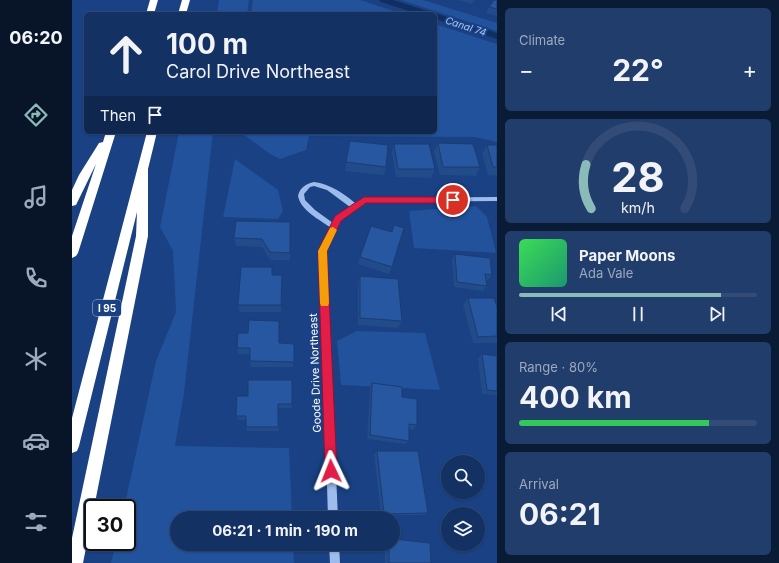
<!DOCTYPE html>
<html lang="en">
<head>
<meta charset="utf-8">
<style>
	body { margin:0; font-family:Inter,sans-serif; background:#203d6b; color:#f1f3f6; height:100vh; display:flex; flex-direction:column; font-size:15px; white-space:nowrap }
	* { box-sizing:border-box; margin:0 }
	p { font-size:13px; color:#9da9be }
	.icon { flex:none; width:22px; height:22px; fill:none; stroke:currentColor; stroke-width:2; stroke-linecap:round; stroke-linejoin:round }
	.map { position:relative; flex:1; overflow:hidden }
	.panel { display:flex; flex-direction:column; gap:8px; padding:8px; background:#0a1b36; width:282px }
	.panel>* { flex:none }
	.guide { position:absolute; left:12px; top:12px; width:353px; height:122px; border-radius:6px; box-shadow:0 1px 3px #0004,0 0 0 1px #324c77; background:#133162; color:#f1f3f6; overflow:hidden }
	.buttons { position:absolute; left:369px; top:455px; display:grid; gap:8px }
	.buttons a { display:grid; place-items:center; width:44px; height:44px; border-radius:50%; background:#133162; box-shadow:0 1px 3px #0004,0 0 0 1px #324c77; font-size:20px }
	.speed { position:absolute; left:12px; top:499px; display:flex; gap:8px; font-size:20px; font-weight:700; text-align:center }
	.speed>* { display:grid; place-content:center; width:52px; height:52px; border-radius:50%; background:#133162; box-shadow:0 1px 3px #0004,0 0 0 1px #324c77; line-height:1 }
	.speed .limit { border:2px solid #111; border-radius:6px; background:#fff; color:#111 }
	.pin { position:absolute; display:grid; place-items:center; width:34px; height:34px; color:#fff; margin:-17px; border:2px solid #fff; border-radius:50%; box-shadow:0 1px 4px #0007 }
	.me { position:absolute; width:44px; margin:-22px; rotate:358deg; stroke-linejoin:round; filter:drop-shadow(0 0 3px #0008) }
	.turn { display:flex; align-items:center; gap:14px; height:84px; padding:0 16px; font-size:18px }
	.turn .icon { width:52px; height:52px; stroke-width:2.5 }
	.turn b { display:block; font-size:28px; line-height:34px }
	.then { display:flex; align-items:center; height:38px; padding:0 16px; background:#0003; gap:8px; font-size:15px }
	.big { font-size:30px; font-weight:700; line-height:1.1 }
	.panel .tile { flex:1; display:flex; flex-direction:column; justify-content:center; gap:6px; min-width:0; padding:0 14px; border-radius:6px; background:#203d6b }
	.panel .dial { align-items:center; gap:0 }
	.dial svg { height:104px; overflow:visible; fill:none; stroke:#324c77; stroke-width:7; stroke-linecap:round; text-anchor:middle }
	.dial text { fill:#f1f3f6; stroke:none }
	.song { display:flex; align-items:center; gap:12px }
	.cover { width:48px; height:48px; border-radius:6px; background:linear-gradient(135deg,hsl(130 70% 55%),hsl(160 70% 35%)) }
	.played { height:4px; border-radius:2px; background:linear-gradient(90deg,#8bbbb9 85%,#324c77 85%) }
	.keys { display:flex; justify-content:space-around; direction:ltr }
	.heat { display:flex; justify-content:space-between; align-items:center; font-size:22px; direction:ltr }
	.charge { height:6px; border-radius:3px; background:linear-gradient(90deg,#34c759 80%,#324c77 0) }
	.trip { position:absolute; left:98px; top:511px; width:230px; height:40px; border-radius:20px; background:#133162; box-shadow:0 1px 3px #0004,0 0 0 1px #324c77; font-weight:700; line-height:40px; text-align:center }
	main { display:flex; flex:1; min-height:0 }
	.tabs { display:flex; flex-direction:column; width:72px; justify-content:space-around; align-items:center; background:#081427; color:#9da9be }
	.tabs .icon { width:28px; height:28px }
	.tabs .current { color:#8bbbb9 }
	.tabs b { font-size:18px; color:#f1f3f6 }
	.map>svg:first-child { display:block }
	.green { fill:#22529c }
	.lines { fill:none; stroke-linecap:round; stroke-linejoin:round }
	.canal { fill:#102e60; fill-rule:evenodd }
	.minor { fill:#9dbceb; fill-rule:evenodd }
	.highway { fill:#fff; fill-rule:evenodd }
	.wall { fill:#224b8a }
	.building { fill:#2757a1; stroke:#1b3d71 }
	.route { fill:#e11d48; stroke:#92132f }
	.slow { fill:#f59e0b }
	.labels { text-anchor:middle; stroke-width:4; stroke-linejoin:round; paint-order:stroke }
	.far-water-label { font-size:10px; font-style:italic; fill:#a8c6f3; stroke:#194183 }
	.shield { fill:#194183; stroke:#bac6da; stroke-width:1 }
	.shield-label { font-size:10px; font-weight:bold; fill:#fff }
	.street-label { font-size:11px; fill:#fff; stroke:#194183 }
</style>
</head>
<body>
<main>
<nav class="tabs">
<b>06:20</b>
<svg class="icon current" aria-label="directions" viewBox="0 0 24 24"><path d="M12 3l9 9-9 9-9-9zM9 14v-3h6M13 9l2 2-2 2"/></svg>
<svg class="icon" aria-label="music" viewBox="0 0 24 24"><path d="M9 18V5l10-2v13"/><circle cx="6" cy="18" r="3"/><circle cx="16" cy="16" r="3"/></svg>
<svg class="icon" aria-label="phone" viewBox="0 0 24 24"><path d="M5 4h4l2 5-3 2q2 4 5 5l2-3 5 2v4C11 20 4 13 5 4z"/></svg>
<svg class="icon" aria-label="climate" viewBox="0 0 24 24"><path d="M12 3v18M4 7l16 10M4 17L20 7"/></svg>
<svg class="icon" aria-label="car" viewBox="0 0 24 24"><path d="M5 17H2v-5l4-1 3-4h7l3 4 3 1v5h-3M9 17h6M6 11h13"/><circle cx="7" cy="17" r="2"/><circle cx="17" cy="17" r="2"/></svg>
<svg class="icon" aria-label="filters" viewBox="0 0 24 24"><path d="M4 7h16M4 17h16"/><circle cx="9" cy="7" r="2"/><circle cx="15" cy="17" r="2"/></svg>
</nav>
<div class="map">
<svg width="425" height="563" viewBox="0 0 425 563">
	<rect width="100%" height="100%" fill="#194183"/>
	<g class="green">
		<path d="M 147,0 L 177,0 L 175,14 L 145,14 Z"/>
		<path d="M 181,0 L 288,0 L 331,14 L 179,14 Z"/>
		<path d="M 329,0 L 351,0 L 425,23 L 425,31 Z"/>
		<path d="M 363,24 L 425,44 L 425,142 L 403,137 L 237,136 L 234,150 L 208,159 L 198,154 L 168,132 L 363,132 Z"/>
		<path d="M 107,132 L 141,132 L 112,393 L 103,446 L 217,448 L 220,518 L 105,518 L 105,544 L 221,544 L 222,563 L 39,563 L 44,542 L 55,542 L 55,508 L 52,508 L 84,361 L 104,312 L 101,251 L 88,227 Z"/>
		<path d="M 163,159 L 206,190 L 211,211 L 206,219 L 151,217 Z"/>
		<path d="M 404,206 L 415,217 L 424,253 L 342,248 L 337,211 Z"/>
		<path d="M 285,331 L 353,333 L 368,390 L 269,385 L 265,341 Z"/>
	</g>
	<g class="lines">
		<path class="canal" d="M 307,0 L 321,0 L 359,12 L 361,14 L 366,14 L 425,33 L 425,39 L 363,19 L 363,14 L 347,14 L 309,2 Z"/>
		<g class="minor">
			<path d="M 242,182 C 258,184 271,193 283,203 L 292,198 L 425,197 L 425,201 L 293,202 L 268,221 L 254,251 L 266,518 L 256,518 L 248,251 L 259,228 C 247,219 229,211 226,196 C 228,187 234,184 242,182 ZM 242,186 L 255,190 L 278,207 L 264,217 L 261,223 L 243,210 L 233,200 L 232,194 L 238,187 Z"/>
			<path d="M 257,544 L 267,544 L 268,563 L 258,563 Z"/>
		</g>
		<g class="highway">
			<path d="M 78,0 L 86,0 L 82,14 L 74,14 Z"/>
			<path d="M 110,0 L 118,0 L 114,14 L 106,14 Z"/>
			<path d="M 34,132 L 44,132 L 6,253 L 4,256 L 0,258 L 0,236 L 24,164 L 4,205 L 0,206 L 0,190 L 7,175 L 27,143 L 31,142 Z"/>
			<path d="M 75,132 L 85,132 L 76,169 L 76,236 L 11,563 L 0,563 L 0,538 L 64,236 L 65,212 L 7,446 L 5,451 L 0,453 L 0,418 Z"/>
		</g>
	</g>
	<g class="wall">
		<path d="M 386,0 L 403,0 L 400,4 Z"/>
		<path d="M 425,0 L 425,16 L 414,13 L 417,7 Z"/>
		<path d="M 278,141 L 314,167 L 312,175 L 273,171 Z"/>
		<path d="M 366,143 L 408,167 L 404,176 L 368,175 L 362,152 Z"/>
		<path d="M 322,144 L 363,169 L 359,178 L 324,177 L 320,153 Z"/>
		<path d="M 415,145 L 425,145 L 425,176 L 416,175 L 410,154 Z"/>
		<path d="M 164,221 L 218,253 L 218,260 L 198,260 L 190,247 L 164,246 L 162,238 Z"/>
		<path d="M 383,254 L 420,275 L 416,280 L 414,280 L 415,286 L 411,291 L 382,287 L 380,259 Z"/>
		<path d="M 288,257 L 320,267 L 317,274 L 286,264 Z"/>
		<path d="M 200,275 L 210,275 L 209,312 L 168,312 L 166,305 Z"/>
		<path d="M 288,276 L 330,321 L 326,328 L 286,325 L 286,283 Z"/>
		<path d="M 396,298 L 425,307 L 425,343 L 401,343 L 391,305 Z"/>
		<path d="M 207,321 L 207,343 L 222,344 L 221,367 L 179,367 L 178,361 L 178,354 L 166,354 L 165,348 L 176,333 Z"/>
		<path d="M 410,354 L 425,356 L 425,395 L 410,394 L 406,358 Z"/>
		<path d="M 300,383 L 330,397 L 345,425 L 341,430 L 337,429 L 337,441 L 333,444 L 295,439 L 298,388 Z"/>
		<path d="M 165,396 L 220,404 L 220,408 L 206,408 L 207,431 L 175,431 L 174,427 L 174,420 L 166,420 L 164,416 Z"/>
		<path d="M 305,451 L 356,513 L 352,515 L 309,515 L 302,454 Z"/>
		<path d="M 313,544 L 321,544 L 359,563 L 313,563 Z"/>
	</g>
	<g class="building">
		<path d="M 422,0 L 425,0 L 425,9 L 417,7 Z"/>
		<path d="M 278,141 L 316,145 L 314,167 L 274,162 Z"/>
		<path d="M 366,143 L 401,144 L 408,167 L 371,167 Z"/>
		<path d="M 322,144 L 357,144 L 363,169 L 326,169 Z"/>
		<path d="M 415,145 L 425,145 L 425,167 L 421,167 Z"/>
		<path d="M 164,221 L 218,222 L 218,253 L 198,252 L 190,239 L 162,238 Z"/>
		<path d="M 322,225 L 332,228 L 320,267 L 288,257 L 299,226 L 320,232 Z"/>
		<path d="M 383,254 L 418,258 L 420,275 L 413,274 L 415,286 L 385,282 Z"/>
		<path d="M 169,267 L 200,267 L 200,275 L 210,275 L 209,305 L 166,305 Z"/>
		<path d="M 288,276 L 326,279 L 330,321 L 288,318 Z"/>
		<path d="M 396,298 L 422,298 L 425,307 L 425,336 L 406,337 Z"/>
		<path d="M 177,320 L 207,321 L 207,343 L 222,344 L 222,362 L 178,361 L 178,348 L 165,348 L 166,333 L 176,333 Z"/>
		<path d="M 410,354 L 425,356 L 425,391 L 415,390 Z"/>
		<path d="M 176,380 L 220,380 L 220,404 L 206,404 L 206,427 L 174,427 L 174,416 L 164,416 L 165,396 L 176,396 Z"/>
		<path d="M 300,383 L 330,387 L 330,397 L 345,399 L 345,425 L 337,424 L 337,441 L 298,435 Z"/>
		<path d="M 305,451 L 346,451 L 356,513 L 312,514 Z"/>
		<path d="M 321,539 L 358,543 L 359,563 L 317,563 L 317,544 L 321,544 Z"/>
	</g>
	<path class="route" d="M 292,197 L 381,197 L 385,200 L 381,203 L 294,203 L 269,221 L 255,251 L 265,471 L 263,475 L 259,477 L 255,475 L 253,471 L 246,251 L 263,216 Z"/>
	<path class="slow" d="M 261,227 L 265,230 L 255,251 L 257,303 L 256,306 L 249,306 L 248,303 L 246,251 L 258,228 Z"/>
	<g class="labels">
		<g class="far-water-label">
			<text transform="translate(394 26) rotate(18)" y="4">Canal 74</text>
		</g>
		<rect class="shield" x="21" y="300" width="28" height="16" rx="3"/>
		<g class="shield-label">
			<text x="35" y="312">I 95</text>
		</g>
		<g class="street-label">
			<text transform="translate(243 373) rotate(-92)" y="4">Goode Drive Northeast</text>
		</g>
	</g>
</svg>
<div class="buttons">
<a><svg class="icon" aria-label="search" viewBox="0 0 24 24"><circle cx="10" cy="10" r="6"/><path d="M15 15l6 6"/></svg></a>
<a><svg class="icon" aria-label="layers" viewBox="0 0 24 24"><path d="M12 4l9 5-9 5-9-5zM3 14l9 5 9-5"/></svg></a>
</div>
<div class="speed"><div class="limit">30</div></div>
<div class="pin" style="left:381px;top:200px;background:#d93025"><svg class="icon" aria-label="arrive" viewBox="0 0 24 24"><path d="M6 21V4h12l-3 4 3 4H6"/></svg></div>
<svg class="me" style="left:259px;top:471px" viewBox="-20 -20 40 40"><path d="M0-17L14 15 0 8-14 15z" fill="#e11d48" stroke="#fff" stroke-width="4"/></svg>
<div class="trip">06:21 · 1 min · 190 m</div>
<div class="guide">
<div class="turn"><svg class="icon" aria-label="ahead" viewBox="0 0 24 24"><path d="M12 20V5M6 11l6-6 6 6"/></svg><div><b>100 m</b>Carol Drive Northeast</div></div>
<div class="then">Then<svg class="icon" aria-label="arrive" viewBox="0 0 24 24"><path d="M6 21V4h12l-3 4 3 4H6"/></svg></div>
</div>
</div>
<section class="panel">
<div class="tile"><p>Climate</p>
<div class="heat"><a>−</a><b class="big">22°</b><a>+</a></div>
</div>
<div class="tile dial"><svg viewBox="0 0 100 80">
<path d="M14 69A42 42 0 1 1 86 69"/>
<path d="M14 69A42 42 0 0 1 10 35" stroke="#8bbbb9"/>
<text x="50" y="56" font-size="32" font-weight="700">28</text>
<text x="50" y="72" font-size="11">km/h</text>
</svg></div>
<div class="tile">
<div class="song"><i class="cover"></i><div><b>Paper Moons</b><p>Ada Vale</p></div></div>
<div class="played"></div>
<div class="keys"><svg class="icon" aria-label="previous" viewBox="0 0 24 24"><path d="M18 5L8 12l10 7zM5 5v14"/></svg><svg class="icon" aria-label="pause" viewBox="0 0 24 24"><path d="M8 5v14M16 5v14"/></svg><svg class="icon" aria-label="next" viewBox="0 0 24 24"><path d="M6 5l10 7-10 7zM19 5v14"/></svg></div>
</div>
<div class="tile"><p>Range · 80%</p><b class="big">400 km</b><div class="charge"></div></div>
<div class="tile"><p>Arrival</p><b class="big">06:21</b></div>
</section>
</main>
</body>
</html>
